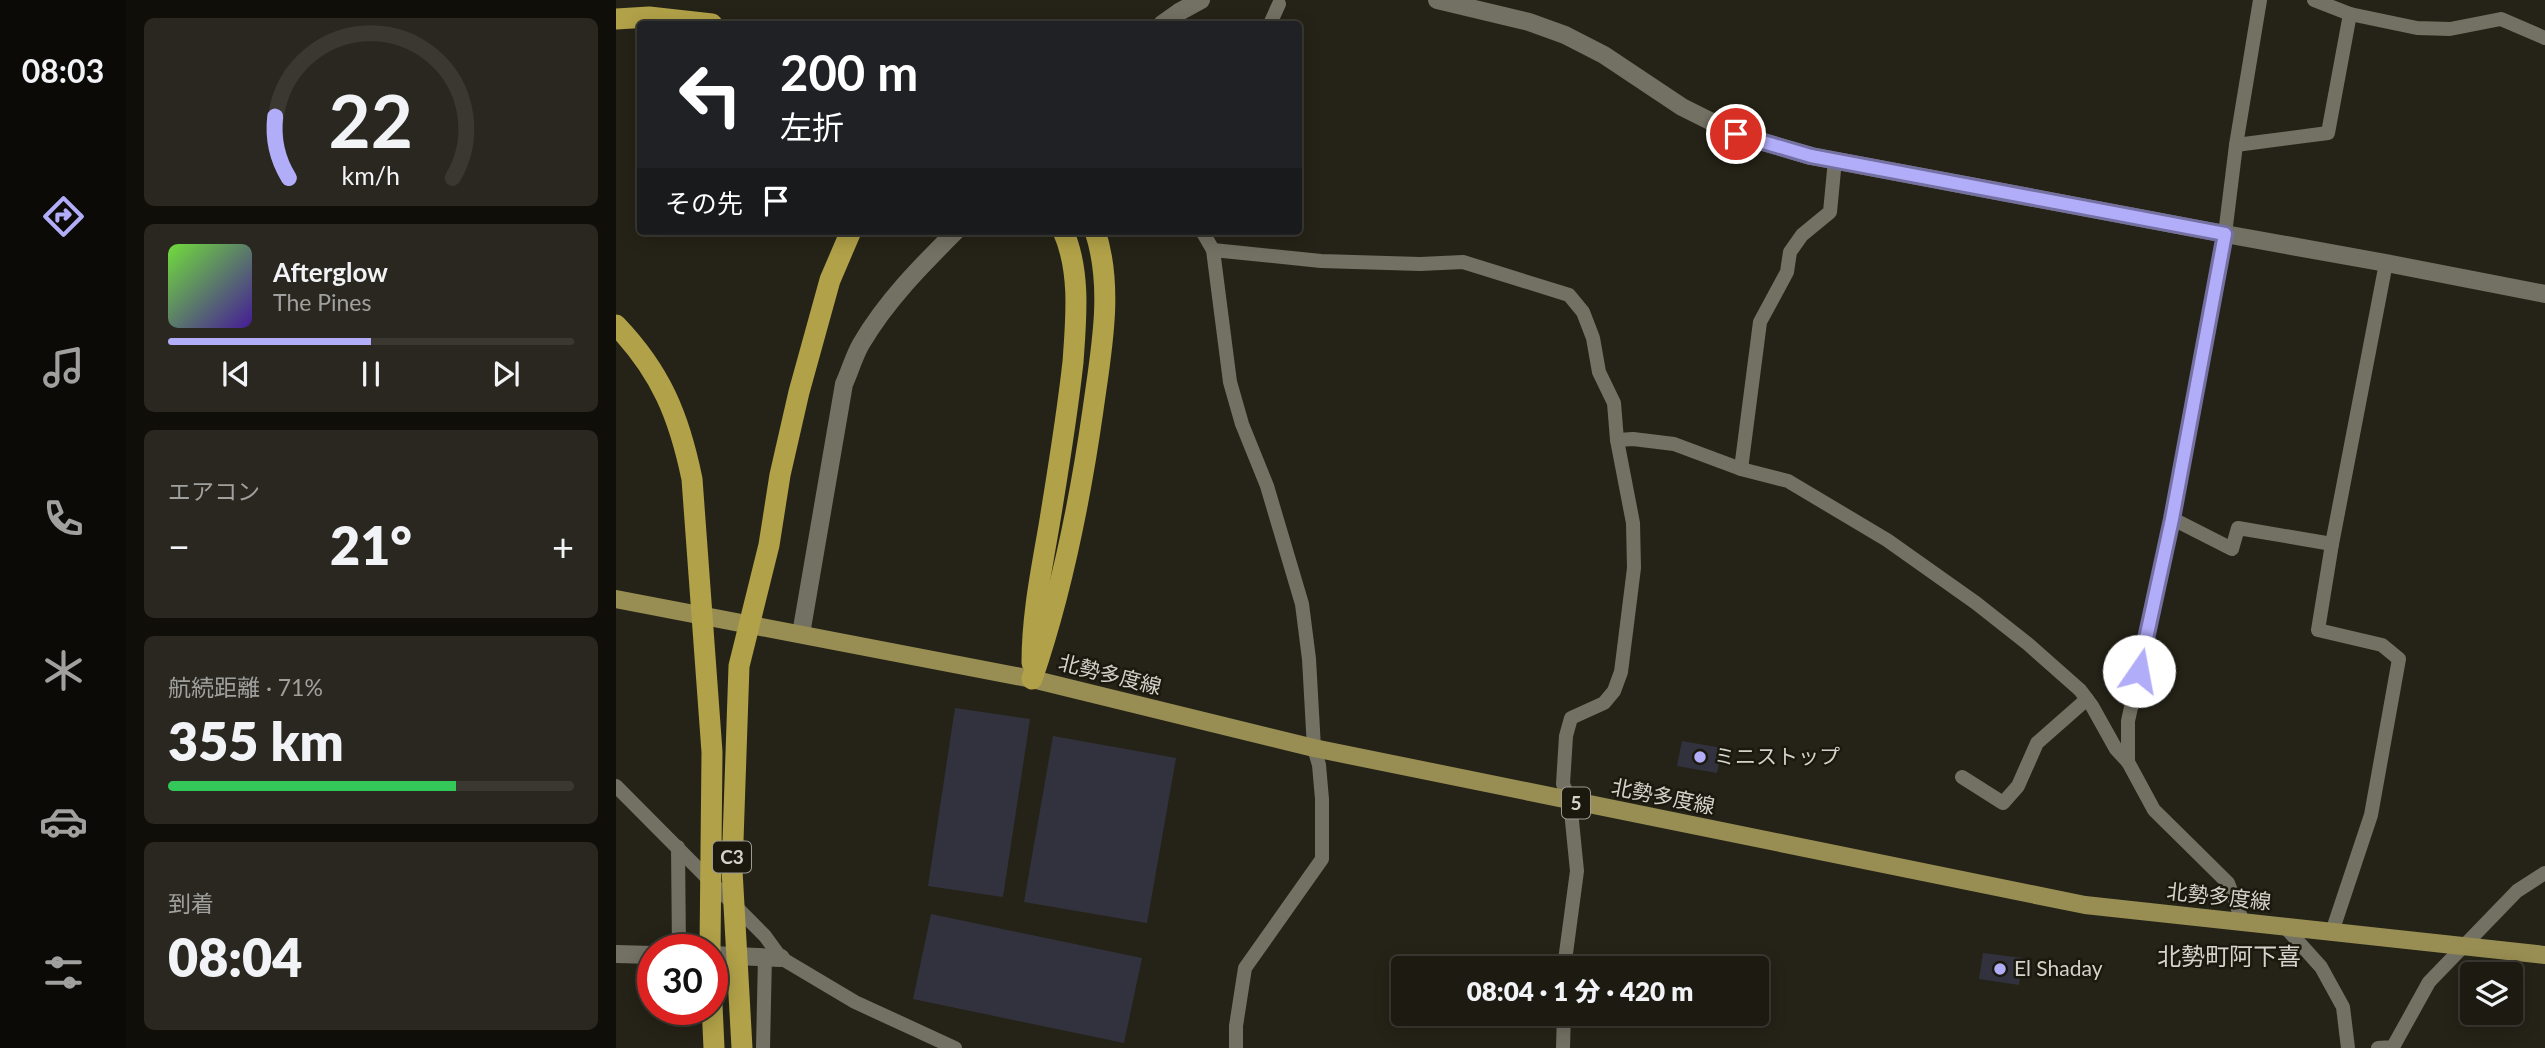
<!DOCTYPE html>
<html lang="ja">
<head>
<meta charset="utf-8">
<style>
	body { margin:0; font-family:Lato,"Noto Sans JP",sans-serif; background:#29271f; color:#f1f3f6; height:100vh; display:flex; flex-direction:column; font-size:26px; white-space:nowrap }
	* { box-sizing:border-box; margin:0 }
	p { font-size:23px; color:#a0a19f }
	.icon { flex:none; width:38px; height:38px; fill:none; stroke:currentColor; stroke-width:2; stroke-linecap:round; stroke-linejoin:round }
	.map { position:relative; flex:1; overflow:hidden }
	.details { display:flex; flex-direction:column; gap:18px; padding:18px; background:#0f0e09; width:490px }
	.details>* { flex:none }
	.hud { position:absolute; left:21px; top:21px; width:665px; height:214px; border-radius:7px; box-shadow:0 4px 18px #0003,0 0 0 2px #3a3831; background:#202124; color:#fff; overflow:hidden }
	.controls { position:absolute; left:1844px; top:962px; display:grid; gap:14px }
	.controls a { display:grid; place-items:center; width:63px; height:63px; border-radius:7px; background:#1c1a11; box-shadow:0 4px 18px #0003,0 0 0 2px #3a3831; font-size:35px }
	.speed { position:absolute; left:21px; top:934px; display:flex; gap:14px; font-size:35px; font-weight:700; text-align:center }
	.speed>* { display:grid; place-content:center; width:91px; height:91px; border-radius:50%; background:#1c1a11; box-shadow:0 4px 18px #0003,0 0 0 2px #3a3831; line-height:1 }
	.speed .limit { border:10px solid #d22; background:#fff; color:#111 }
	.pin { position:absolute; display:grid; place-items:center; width:60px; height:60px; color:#fff; margin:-30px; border:4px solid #fff; border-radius:50%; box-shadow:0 2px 7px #0007 }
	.me { position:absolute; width:77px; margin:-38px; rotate:12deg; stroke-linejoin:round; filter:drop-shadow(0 0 5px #0008) }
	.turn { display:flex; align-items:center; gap:24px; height:147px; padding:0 28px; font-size:32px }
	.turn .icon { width:91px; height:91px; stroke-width:2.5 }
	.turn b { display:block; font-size:49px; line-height:60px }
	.then { display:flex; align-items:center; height:66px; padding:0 28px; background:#0003; gap:14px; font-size:26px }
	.big { font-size:52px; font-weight:800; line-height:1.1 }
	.details .tile { flex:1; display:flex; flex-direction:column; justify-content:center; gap:10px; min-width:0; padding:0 24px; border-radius:10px; background:#29271f }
	.details .dial { align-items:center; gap:0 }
	.dial svg { height:182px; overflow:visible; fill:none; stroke:#3a3831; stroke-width:7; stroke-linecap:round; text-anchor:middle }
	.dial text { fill:#f1f3f6; stroke:none }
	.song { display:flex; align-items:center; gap:21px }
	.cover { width:84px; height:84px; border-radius:10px; background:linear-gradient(135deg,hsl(100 70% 55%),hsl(260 70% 35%)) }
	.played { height:7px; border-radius:4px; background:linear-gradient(90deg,#b2adf9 50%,#3a3831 50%) }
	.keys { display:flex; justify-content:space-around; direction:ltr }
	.heat { display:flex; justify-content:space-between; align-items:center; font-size:38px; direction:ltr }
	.charge { height:10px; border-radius:5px; background:linear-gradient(90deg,#34c759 71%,#3a3831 0) }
	.trip { position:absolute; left:775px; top:956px; width:378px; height:70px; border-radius:7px; background:#1c1a11; box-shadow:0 4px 18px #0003,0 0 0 2px #3a3831; font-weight:800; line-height:70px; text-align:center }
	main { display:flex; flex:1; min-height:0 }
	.dock { display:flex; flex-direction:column; width:126px; justify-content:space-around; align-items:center; background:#0b0a07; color:#a0a19f }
	.dock .icon { width:49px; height:49px }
	.dock .selected { color:#b2adf9 }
	.dock b { font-size:32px; color:#f1f3f6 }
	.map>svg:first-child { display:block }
	.building { fill:#32323e }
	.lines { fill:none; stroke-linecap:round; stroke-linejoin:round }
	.street { stroke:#737163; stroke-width:14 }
	.secondary { stroke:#737163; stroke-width:18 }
	.primary { stroke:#988e53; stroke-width:18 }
	.highway { stroke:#b1a148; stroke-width:21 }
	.route-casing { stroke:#7470a2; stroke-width:18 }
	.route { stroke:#b2adf9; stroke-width:12 }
	.poi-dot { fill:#b2adf9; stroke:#1b190e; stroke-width:2.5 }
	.labels { text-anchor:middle; stroke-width:5; stroke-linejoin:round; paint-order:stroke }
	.shield { fill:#1b190e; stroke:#9c9b92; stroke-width:2 }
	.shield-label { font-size:19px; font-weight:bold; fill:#d4d3cb }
	.street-label { font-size:21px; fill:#d4d3cb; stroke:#1b190e }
	.poi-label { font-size:21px; fill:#d4d3cb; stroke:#1b190e; text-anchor:start }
	.quarter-label { font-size:24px; fill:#d4d3cb; stroke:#1b190e }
</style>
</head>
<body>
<main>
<nav class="dock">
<b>08:03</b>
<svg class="icon selected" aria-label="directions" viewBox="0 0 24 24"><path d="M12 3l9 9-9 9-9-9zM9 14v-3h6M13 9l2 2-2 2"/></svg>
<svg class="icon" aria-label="music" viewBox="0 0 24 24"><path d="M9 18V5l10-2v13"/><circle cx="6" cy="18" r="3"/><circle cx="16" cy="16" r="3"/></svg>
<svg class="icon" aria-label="phone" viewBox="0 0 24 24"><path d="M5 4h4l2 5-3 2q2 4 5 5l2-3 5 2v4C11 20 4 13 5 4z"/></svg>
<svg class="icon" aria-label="climate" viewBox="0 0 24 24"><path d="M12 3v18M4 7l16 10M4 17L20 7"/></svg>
<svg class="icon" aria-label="car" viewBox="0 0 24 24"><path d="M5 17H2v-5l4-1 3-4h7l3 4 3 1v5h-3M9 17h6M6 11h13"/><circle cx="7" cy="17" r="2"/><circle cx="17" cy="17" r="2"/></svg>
<svg class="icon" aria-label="filters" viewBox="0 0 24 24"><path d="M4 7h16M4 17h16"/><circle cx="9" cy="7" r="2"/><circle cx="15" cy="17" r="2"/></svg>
</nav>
<section class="details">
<div class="tile dial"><svg viewBox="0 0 100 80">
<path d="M14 69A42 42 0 1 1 86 69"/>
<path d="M14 69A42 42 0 0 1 8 42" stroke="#b2adf9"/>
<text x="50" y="56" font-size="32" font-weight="700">22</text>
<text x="50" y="72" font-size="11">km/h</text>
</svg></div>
<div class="tile">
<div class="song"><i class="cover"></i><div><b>Afterglow</b><p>The Pines</p></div></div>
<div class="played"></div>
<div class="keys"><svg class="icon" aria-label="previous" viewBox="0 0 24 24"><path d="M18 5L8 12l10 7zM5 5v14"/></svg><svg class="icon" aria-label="pause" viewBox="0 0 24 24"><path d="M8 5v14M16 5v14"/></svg><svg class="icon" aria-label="next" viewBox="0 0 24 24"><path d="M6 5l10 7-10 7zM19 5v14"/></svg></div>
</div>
<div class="tile"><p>エアコン</p>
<div class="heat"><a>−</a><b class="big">21°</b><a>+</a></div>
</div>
<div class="tile"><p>航続距離 · 71%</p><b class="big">355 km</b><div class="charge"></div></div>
<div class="tile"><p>到着</p><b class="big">08:04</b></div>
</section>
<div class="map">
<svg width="1929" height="1048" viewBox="0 0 1929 1048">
	<rect width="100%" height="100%" fill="#252317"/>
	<g class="building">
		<path d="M 339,708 L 414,719 L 387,897 L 312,886 Z"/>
		<path d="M 437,736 L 560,758 L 531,923 L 408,902 Z"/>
		<path d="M 1066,741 L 1106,748 L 1101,773 L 1061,766 Z"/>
		<path d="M 315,914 L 526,958 L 508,1043 L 297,999 Z"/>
		<path d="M 1367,953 L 1406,958 L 1403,985 L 1363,979 Z"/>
	</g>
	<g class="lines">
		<g class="street">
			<path d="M 1698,0 L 1734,14 L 1801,28 L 1834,29 L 1885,19 L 1929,38"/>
			<path d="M 654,24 L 663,4"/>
			<path d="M 1620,145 L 1712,133 L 1734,14"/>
			<path d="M 586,231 L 597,250 L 614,382 L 626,424 L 651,486 L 686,604 L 693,659 L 698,748 L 703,765 L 706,799 L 706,859 L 629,968 L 620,1026 L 620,1048"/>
			<path d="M 597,250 L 705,261 L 804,264 L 847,262 L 953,295 L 967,312 L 977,338 L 983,372 L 998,403 L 1001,440 L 1017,523 L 1018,568 L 1005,672 L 998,691 L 988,703 L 955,718 L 950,736 L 947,784 L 954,801 L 961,871 L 948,968"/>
			<path d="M 1001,440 L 1017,439 L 1058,444 L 1125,469 L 1172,481 L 1271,540 L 1360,603 L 1412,644 L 1464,690 L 1476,706 L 1500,749 L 1512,762 L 1538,810 L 1612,883 L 1627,922"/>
			<path d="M 1125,469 L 1144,322 L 1171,272 L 1174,252 L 1186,235 L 1214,212 L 1219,160"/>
			<path d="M 1557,519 L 1616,549 L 1622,528 L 1716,544"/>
			<path d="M 1512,762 L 1512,721 L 1557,519 L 1609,234 L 1620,145 L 1644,0"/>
			<path d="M 1346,777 L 1387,803 L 1402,786 L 1421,743 L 1471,699"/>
			<path d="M 0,786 L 149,936 L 165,958 L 239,1002 L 339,1048"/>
			<path d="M 62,847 L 63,950"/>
			<path d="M 1669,927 L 1705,967 L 1727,1007 L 1732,1048"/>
			<path d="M 1716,932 L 1755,815 L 1783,659 L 1766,645 L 1702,630 L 1716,544 L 1770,263"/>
			<path d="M 147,1048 L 149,956"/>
			<path d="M 947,1048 L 948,1013"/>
			<path d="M 1762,1048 L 1777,1047 L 1813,982 L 1901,891 L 1929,873"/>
		</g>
		<g class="secondary">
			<path d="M 821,0 L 913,22 L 949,35 L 988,55 L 1066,107 L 1120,134 L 1195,156 L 1609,234 L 1770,263 L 1929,294"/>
			<path d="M 546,24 L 563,12 L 585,0"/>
			<path d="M 185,634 L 228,384 C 234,371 238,356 245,344 C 270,301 305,266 340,231"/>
			<path d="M 0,954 L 37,955"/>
			<path d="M 96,955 L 165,958"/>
		</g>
		<path class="primary" d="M 0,599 L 416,679 L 698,748 L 1469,905 L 1929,955"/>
		<g class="highway">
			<path d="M 0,19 L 33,17 L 96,24"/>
			<path d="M 0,325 C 45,372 63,416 76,479 L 96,752 L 94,950"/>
			<path d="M 416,663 C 416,616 425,572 433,526 C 442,471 451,417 457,362 C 460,320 465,271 447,231"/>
			<path d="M 416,679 C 446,592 464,501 477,410 C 485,352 498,288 479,231"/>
			<path d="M 96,1005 L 98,1048"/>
			<path d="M 126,1048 L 116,870 L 123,666 L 153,545 L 164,475 L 183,392 L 214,280 L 235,231"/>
		</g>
	</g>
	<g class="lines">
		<defs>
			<path id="route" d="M 1120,134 L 1195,156 L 1609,234 L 1556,519 L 1523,671"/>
		</defs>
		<use href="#route" class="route-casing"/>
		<use href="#route" class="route"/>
	</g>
	<g class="poi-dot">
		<circle cx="1084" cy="757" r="7"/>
		<circle cx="1384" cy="969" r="7"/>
	</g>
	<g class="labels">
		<g class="shield">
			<rect x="946" y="787.5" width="28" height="31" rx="5"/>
			<rect x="97" y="841.5" width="38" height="31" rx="5"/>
		</g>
		<g class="shield-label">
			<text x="960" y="810">5</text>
			<text x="116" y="864">C3</text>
		</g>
		<g class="street-label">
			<text transform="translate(494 675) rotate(14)" y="7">北勢多度線</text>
			<text transform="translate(1047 797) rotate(11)" y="7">北勢多度線</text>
			<text transform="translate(1603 897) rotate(6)" y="7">北勢多度線</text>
		</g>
		<g class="poi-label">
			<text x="1098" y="764">ミニストップ</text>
			<text x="1398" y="976">El Shaday</text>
		</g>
		<g class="quarter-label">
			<text x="1613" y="965">北勢町阿下喜</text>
		</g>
	</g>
</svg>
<div class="controls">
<a><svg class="icon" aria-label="layers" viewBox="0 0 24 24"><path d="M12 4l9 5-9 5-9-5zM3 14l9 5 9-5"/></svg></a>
</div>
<div class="speed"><div class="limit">30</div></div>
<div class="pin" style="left:1120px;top:134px;background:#d93025"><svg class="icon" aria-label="arrive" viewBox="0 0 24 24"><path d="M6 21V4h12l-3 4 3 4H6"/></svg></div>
<svg class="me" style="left:1523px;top:671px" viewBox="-20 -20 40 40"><circle r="19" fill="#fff"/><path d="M0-13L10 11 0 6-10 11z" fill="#b2adf9"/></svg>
<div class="trip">08:04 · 1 分 · 420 m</div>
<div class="hud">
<div class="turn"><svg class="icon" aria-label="left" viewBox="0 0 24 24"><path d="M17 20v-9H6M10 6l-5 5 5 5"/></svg><div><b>200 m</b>左折</div></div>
<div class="then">その先<svg class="icon" aria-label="arrive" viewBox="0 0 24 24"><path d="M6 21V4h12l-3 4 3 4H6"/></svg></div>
</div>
</div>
</main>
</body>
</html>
